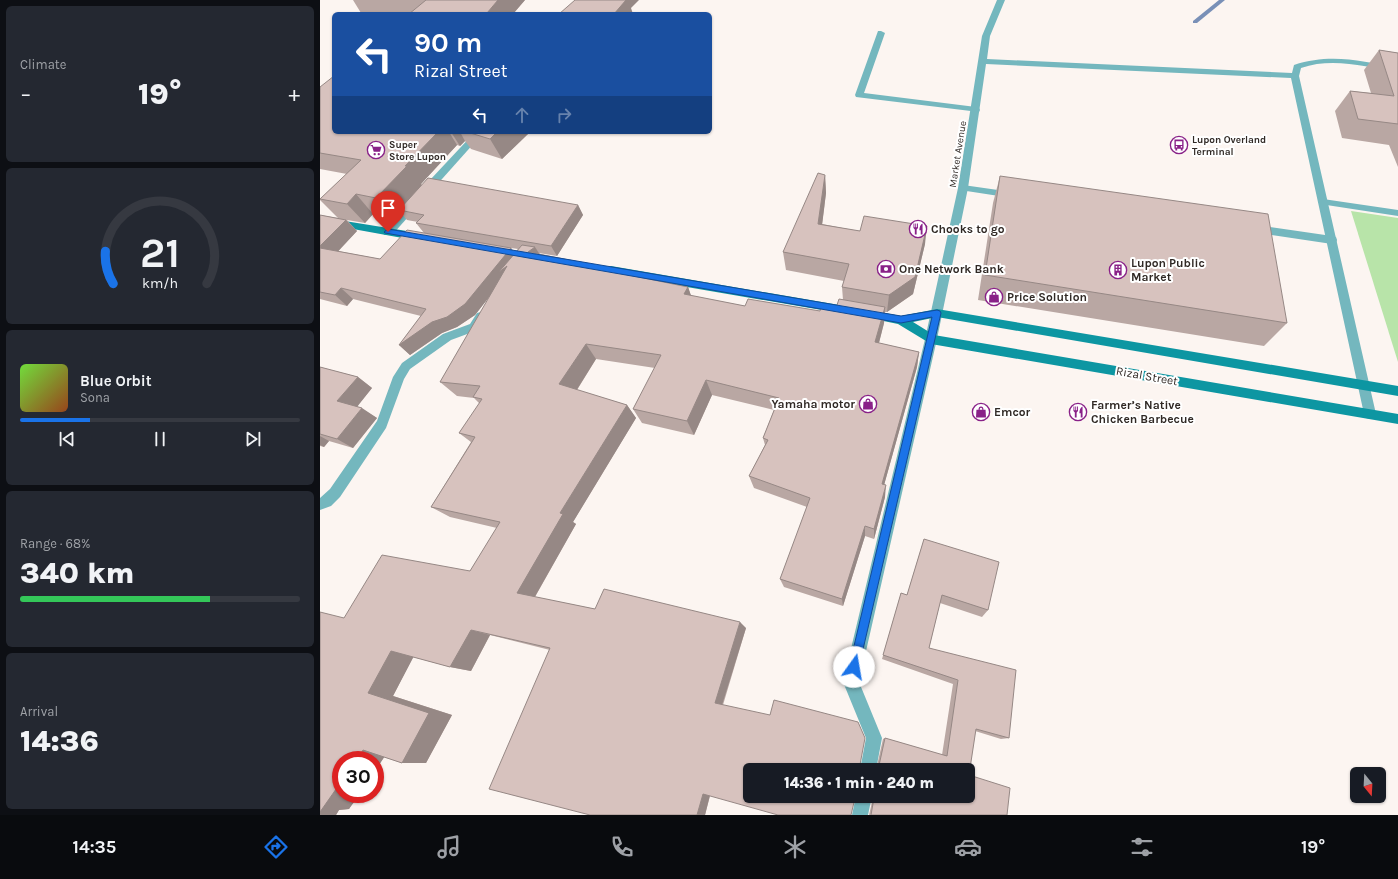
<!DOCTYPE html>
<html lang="en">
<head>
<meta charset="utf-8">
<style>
	body { margin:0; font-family:Karla,sans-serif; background:#242831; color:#f1f3f6; height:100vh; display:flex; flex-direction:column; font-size:15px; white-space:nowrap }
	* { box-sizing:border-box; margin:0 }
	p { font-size:13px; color:#9ea1a6 }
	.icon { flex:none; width:22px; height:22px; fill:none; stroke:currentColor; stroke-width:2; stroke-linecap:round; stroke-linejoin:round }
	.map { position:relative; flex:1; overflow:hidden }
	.sheet { display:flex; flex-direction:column; gap:6px; padding:6px; background:#0d0f14; width:320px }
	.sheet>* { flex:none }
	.banner { position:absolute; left:12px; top:12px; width:380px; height:122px; border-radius:6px; box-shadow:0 1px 3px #0004; background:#1a4fa0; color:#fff; overflow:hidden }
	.needle { width:26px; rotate:162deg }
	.tools { position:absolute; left:1030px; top:767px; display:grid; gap:8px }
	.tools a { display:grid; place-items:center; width:36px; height:36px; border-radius:6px; background:#171b24; box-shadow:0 1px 3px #0004; font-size:20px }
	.speed { position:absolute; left:12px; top:751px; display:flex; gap:8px; font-size:20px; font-weight:700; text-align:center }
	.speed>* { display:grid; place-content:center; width:52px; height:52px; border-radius:50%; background:#171b24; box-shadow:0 1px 3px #0004; line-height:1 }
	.speed .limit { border:6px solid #d22; background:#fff; color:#111 }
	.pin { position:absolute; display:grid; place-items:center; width:34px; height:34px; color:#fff; margin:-41px -17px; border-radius:50% 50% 50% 0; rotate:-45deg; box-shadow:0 0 4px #0007 }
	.pin .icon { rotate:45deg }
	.me { position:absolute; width:44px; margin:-22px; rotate:13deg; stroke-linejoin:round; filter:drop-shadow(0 0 3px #0008) }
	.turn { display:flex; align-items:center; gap:14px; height:84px; padding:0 16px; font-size:18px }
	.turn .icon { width:52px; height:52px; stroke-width:2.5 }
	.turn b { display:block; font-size:28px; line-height:34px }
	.lanes { display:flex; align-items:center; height:38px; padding:0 16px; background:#0003; justify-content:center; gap:20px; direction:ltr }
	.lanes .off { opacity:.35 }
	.big { font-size:30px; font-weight:800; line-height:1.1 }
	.sheet .tile { flex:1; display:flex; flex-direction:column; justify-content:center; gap:6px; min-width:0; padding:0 14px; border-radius:6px; background:#242831 }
	.sheet .dial { align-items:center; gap:0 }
	.dial svg { height:104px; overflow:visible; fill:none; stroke:#363941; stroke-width:7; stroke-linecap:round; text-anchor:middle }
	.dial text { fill:#f1f3f6; stroke:none }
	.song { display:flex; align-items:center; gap:12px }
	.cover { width:48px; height:48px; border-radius:6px; background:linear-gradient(135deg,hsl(100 70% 55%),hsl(20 70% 35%)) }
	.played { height:4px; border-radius:2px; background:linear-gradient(90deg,#1a73e8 25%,#363941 25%) }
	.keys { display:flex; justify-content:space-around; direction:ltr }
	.heat { display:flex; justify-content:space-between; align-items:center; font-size:22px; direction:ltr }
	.charge { height:6px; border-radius:3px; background:linear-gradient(90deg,#34c759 68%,#363941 0) }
	.trip { position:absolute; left:423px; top:763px; width:232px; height:40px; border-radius:6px; background:#171b24; box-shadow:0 1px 3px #0004; font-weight:800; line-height:40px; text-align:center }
	.tab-bar { display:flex; height:64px; justify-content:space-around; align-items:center; background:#090b0e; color:#9ea1a6 }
	.tab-bar .icon { width:28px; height:28px }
	.tab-bar .active { color:#1a73e8 }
	.tab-bar b { font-size:18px; color:#f1f3f6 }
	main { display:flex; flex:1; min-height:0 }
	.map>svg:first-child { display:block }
	.green { fill:#b8e4a9 }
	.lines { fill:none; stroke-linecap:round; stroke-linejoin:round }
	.stream { fill:#7990b7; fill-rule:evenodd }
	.lane { fill:#74b7be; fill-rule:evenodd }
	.street { fill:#74b7be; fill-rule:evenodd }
	.secondary { fill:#0d96a2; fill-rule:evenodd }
	.wall { fill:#b9a7a3; fill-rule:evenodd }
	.shaded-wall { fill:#968885 }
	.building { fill:#d7c2be; stroke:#968885 }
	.route { fill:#1a73e8; stroke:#114b97 }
	.labels { text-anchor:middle; stroke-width:4; stroke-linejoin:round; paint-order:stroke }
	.far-poi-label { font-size:10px; font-weight:bold; fill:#302925; stroke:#fff; text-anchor:start }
	.far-street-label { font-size:10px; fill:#302925; stroke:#fff }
	.poi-label { font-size:12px; font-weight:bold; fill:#302925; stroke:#fff; text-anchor:start }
	.street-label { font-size:12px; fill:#302925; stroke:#fff }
</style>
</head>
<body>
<main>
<section class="sheet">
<div class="tile"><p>Climate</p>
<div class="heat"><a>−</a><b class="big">19°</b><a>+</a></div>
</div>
<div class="tile dial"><svg viewBox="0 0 100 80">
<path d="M14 69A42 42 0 1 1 86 69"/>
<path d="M14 69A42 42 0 0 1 8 44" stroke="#1a73e8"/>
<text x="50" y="56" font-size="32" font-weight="700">21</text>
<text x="50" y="72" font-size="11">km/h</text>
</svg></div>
<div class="tile">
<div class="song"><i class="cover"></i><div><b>Blue Orbit</b><p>Sona</p></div></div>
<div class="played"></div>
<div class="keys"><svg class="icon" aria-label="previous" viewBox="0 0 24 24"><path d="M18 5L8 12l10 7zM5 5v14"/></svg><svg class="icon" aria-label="pause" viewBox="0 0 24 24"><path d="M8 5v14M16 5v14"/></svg><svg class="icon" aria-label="next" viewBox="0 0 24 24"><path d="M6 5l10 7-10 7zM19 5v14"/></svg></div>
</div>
<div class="tile"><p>Range · 68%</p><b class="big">340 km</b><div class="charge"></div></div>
<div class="tile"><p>Arrival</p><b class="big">14:36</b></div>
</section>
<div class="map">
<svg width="1078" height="815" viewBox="0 0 1078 815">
	<rect width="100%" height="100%" fill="#fcf5f1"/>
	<path class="green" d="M 1031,211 L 1078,218 L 1078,362 Z"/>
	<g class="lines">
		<path class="stream" d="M 899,0 L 905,0 L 877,23 L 873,23 L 873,21 Z"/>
		<g class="lane">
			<path d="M 558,31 L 561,31 L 565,33 L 544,93 L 656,107 L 659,108 L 660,110 L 659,112 L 536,97 L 535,95 Z"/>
			<path d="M 643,185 L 692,192 L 697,195 L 692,198 L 640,190 L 638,188 L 640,186 Z"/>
			<path d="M 1003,199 L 1078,210 L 1078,216 L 1000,204 L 998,202 Z"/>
			<path d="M 936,225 L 1012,236 L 1016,237 L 1017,240 L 1016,243 L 1012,244 L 932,232 L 931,229 Z"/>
		</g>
		<g class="street">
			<path d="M 677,0 L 685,0 L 670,36 L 667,59 L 972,73 L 974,65 C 1011,53 1041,61 1078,68 L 1078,72 C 1046,67 1013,57 981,68 L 979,76 L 1056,414 L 1054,418 L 1050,419 L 1046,418 L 1044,414 L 971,78 L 666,64 L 648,188 L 617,339 L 539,682 L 562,738 L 556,770 L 540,770 L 546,738 L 523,682 L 605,339 L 638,188 L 662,36 Z"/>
			<path d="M 155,132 L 164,132 L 72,235 L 64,235 L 63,232 L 64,229 Z"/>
			<path d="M 161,312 L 165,313 L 166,316 L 158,330 L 131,340 L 90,369 L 84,379 L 66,428 L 20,497 L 11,506 L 0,510 L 0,498 L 10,489 L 57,421 L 73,377 L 82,363 L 123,334 L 150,324 L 157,313 Z"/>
			<path d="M 536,796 L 552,796 L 548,815 L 532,815 Z"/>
		</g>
		<g class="secondary">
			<path d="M 0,217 L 99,233 L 103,234 L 104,237 L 103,240 L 99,241 L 0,223 Z"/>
			<path d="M 291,266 L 531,307 L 535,308 L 536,311 L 535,314 L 531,315 L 291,274 L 287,273 L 286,270 L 287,267 Z"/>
			<path d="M 617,309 L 1078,386 L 1078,396 L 617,317 L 593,322 L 614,335 L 1078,414 L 1078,424 L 611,344 L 578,324 L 549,318 L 545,317 L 544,314 L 545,311 L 549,310 L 581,316 Z"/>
		</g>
	</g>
	<g class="wall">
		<path d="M 33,0 L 205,0 L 193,14 L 89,14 L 91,12 L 41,13 Z"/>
		<path d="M 1059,50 L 1078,53 L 1078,167 L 1069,145 L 1022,138 L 1015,111 L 1030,91 L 1051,93 L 1044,70 Z"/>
		<path d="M 0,87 L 14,132 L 207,132 L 208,134 L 182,159 L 151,149 L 145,141 L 140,146 L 137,145 L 101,184 L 102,185 L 258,205 L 263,215 L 237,256 L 219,253 L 220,254 L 306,271 L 308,275 L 368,287 L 371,296 L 425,306 L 500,311 L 515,311 L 523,300 L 522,287 L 524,281 L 466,270 L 463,252 L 505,175 L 506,193 L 502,224 L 605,244 L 593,294 L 567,312 L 565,312 L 564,323 L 559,343 L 599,352 L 597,367 L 564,485 L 565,497 L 554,539 L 545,536 L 523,606 L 464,587 L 460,579 L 487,507 L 434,488 L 429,476 L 445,445 L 443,438 L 454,410 L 392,395 L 374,435 L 322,423 L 313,409 L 335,368 L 276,359 L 257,390 L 307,405 L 316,418 L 253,522 L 256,524 L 215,597 L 275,609 L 426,628 L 403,705 L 430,796 L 648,770 L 556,770 L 563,739 L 565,738 L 622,755 L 633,684 L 562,659 L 581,593 L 587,595 L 604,539 L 668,610 L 662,617 L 620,603 L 609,648 L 689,738 L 681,739 L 655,731 L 649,775 L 687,815 L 549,815 L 553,798 L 390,796 L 385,815 L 270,815 L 230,650 L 170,635 L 151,671 L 130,667 L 93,657 L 73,696 L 132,715 L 106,763 L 82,763 L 64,757 L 55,771 L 55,760 L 29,809 L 19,810 L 16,815 L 0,815 L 24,618 L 150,571 L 177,528 L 130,517 L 111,507 L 151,442 L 139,433 L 160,404 L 154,398 L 137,396 L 120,382 L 172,293 L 155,315 L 137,327 L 122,333 L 90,355 L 79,345 L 101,316 L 33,299 L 27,306 L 0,299 L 0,215 L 18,218 L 0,200 L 0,199 L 27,174 L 0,169 ZM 79,211 L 87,220 L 98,222 L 96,223 L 104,233 L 60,259 L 18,251 L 37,231 L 27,220 L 45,223 L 53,214 L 73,217 ZM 191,248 L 198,249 L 195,253 Z"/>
		<path d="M 680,176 L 967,323 L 944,346 L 658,300 L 673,203 Z"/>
		<path d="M 0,367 L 38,377 L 52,388 L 37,406 L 57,418 L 33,448 L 9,441 L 4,447 L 0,446 Z"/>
	</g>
	<g class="shaded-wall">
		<path d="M 178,0 L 205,0 L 193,14 L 168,14 L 167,13 Z"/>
		<path d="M 297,0 L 319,0 L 311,8 L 313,14 L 294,14 Z"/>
		<path d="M 118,132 L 129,132 L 137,145 L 101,184 L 102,186 L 73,217 L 56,198 L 85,166 Z"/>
		<path d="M 131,132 L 140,132 L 145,141 L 140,146 Z"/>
		<path d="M 177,132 L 207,132 L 208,134 L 182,159 L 170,139 Z"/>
		<path d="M 505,175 L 506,193 L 500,242 L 498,224 Z"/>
		<path d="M 36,194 L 53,214 L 45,223 L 27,204 Z"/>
		<path d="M 258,205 L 263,215 L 237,256 L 231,246 Z"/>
		<path d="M 26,220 L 37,231 L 11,259 L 0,248 L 0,246 Z"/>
		<path d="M 607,226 L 605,244 L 593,294 L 567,312 L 569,295 Z"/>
		<path d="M 215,247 L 226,264 L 208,252 Z"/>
		<path d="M 191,248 L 199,259 L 155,315 L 137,327 L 122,333 L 90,355 L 79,345 Z"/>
		<path d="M 368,287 L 374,304 L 364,294 Z"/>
		<path d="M 21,288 L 33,299 L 27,306 L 15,295 Z"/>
		<path d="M 565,307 L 564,323 L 555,358 L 555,342 Z"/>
		<path d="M 266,344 L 276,359 L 251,399 L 239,384 Z"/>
		<path d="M 599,352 L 597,367 L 561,496 L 562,484 Z"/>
		<path d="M 38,377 L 52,388 L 33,412 L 17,401 Z"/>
		<path d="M 386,380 L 392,395 L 374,435 L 367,421 Z"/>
		<path d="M 307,405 L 316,418 L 253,522 L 256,524 L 213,600 L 197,593 L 240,513 Z"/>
		<path d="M 42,408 L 57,418 L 33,448 L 17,439 Z"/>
		<path d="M 0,436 L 9,441 L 4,447 L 0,445 Z"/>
		<path d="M 566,485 L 565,497 L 554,539 L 554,529 Z"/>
		<path d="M 545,526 L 545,536 L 523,606 L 522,599 Z"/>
		<path d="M 420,622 L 426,628 L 402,705 L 395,703 Z"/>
		<path d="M 151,630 L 170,635 L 151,671 L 130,667 Z"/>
		<path d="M 71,651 L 94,656 L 73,696 L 132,715 L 106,763 L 82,763 L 48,693 Z"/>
		<path d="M 43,750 L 69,750 L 55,771 L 55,760 L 37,760 Z"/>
		<path d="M 21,782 L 21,794 L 40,794 L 29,809 L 19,810 L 16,815 L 0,815 L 0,808 Z"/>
		<path d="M 391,791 L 385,815 L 377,815 L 383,794 Z"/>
	</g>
	<g class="building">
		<path d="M 106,0 L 178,0 L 167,13 L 176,14 L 89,14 Z"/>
		<path d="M 255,0 L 306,0 L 294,14 L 239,14 Z"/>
		<path d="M 1059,50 L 1078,53 L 1078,124 L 1038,119 L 1030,91 L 1074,96 Z"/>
		<path d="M 14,76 L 14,132 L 118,132 L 85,166 L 87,166 L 56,198 L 36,194 L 27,204 L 0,199 L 41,160 L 0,153 L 0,87 Z"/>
		<path d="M 147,132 L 177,132 L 170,139 Z"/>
		<path d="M 498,173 L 505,175 L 498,224 L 540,231 L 544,216 L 607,226 L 595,277 L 569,295 L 522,287 L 529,264 L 463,252 Z"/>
		<path d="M 680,176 L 948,214 L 967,323 L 665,275 Z"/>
		<path d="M 108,178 L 258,205 L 231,246 L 96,223 L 104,215 L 79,210 Z"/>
		<path d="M 0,215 L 26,220 L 0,246 Z"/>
		<path d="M 87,230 L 191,248 L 145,304 L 127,317 L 112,322 L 79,345 L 106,309 L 21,288 L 15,295 L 0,292 L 0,248 L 60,259 Z"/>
		<path d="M 202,245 L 215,247 L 208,252 L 306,271 L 304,274 L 368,287 L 364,294 L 425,306 L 428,299 L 500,311 L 501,308 L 515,311 L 519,299 L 565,307 L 555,342 L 599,352 L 562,484 L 566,485 L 554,529 L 545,526 L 522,599 L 460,579 L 490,498 L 429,476 L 448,440 L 443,438 L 459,398 L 386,380 L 367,421 L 313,409 L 341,355 L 266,344 L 239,384 L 307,405 L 240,513 L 243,514 L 197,593 L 275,609 L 284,589 L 420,622 L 395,703 L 450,715 L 454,700 L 538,722 L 545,738 L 539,770 L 430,770 L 430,796 L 648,796 L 648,770 L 558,770 L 565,738 L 627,756 L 638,680 L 563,655 L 581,593 L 587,595 L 604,539 L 679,562 L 668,610 L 622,595 L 609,648 L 696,670 L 689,738 L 656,729 L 649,775 L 690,788 L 687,815 L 551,815 L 554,798 L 535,798 L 531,815 L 458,815 L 383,794 L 377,815 L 270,815 L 169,789 L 230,648 L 151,630 L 130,667 L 71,651 L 48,693 L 109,713 L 82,763 L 43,750 L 37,760 L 21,760 L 21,782 L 0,812 L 0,612 L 24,618 L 62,555 L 150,571 L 180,522 L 111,507 L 155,437 L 139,433 L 162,399 L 153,397 L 160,386 L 120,382 L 187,266 L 178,273 Z"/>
		<path d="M 0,367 L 38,377 L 17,401 L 42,408 L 17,439 L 0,434 Z"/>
	</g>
	<path class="route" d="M 68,229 L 581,316 L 617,310 L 620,311 L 621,313 L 538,671 L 534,673 L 530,671 L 529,667 L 612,317 L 581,323 L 65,233 L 64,232 Z"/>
	<defs>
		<symbol id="bus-ring" viewBox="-11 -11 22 22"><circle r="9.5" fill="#fff" stroke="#892188" stroke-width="1.5"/><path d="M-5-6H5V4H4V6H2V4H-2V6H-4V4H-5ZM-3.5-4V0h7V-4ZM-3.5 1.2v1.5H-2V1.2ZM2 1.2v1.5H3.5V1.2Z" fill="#892188"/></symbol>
		<symbol id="supermarket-ring" viewBox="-11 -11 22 22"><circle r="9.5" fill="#fff" stroke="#892188" stroke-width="1.5"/><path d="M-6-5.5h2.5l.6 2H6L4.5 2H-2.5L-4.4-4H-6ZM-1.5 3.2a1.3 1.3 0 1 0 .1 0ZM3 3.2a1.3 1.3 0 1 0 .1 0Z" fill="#892188"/></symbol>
		<symbol id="restaurant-ring" viewBox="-11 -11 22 22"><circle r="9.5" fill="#fff" stroke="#892188" stroke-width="1.5"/><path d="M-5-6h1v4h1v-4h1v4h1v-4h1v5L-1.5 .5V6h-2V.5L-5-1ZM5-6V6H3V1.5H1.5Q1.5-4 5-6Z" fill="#892188"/></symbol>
		<symbol id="bank-ring" viewBox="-11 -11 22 22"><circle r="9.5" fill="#fff" stroke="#892188" stroke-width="1.5"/><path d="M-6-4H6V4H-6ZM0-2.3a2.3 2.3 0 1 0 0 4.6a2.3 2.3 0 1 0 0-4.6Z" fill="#892188"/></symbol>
		<symbol id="building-ring" viewBox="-11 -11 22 22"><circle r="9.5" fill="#fff" stroke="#892188" stroke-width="1.5"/><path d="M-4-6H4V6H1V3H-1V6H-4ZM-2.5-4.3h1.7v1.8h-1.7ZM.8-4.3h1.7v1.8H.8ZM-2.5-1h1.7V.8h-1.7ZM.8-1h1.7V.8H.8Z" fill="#892188"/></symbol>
		<symbol id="shop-ring" viewBox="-11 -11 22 22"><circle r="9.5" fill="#fff" stroke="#892188" stroke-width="1.5"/><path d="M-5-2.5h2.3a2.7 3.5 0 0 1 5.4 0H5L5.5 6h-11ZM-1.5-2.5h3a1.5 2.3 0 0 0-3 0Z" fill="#892188"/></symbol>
	</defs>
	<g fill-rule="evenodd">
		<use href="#bus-ring" x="849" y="135" width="20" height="20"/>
		<use href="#supermarket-ring" x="46" y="140" width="20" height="20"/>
		<use href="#restaurant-ring" x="588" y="219" width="20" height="20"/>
		<use href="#bank-ring" x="556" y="259" width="20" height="20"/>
		<use href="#building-ring" x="788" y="260" width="20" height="20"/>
		<use href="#shop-ring" x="664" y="287" width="20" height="20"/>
		<use href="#shop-ring" x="538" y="394" width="20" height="20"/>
		<use href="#shop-ring" x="651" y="402" width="20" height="20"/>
		<use href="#restaurant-ring" x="748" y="402" width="20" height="20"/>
	</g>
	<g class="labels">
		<g class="far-poi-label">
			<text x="872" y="143">Lupon Overland<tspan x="872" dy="12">Terminal</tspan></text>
			<text x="69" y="148">Super<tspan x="69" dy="12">Store Lupon</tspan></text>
		</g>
		<g class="far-street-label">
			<text transform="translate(637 154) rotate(-81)" y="4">Market Avenue</text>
		</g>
		<g class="poi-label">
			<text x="611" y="233">Chooks to go</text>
			<text x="811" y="267">Lupon Public<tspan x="811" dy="14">Market</tspan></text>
			<text x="579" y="273">One Network Bank</text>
			<text x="687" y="301">Price Solution</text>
			<text x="535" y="408" text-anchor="end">Yamaha motor</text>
			<text x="771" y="409">Farmer’s Native<tspan x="771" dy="14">Chicken Barbecue</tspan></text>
			<text x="674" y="416">Emcor</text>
		</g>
		<g class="street-label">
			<text transform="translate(827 376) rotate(10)" y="4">Rizal Street</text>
		</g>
	</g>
</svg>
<div class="tools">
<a><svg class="needle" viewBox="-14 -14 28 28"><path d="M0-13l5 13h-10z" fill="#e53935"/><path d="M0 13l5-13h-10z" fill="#9ea1a6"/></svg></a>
</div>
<div class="speed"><div class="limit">30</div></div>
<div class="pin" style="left:68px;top:232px;background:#d93025"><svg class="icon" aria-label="arrive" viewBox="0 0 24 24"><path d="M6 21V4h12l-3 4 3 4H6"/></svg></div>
<svg class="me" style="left:534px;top:667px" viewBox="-20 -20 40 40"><circle r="19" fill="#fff"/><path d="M0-13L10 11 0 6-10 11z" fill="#1a73e8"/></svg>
<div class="trip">14:36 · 1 min · 240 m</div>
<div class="banner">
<div class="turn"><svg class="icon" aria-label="left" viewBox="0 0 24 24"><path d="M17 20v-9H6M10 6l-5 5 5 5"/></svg><div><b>90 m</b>Rizal Street</div></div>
<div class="lanes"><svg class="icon" aria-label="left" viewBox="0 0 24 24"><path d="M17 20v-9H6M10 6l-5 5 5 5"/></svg><svg class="icon off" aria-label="ahead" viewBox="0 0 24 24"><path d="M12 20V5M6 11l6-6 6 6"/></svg><svg class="icon off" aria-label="right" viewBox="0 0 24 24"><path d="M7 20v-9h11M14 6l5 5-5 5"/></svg></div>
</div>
</div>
</main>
<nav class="tab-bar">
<b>14:35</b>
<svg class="icon active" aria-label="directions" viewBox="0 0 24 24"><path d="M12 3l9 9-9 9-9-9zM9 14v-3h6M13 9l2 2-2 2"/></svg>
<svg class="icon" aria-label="music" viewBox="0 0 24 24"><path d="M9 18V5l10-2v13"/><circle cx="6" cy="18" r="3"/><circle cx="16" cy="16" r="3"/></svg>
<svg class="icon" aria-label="phone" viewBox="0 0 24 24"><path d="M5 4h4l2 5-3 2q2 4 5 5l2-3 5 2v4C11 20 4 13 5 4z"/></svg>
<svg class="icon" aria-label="climate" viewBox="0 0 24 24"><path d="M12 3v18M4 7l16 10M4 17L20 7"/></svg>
<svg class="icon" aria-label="car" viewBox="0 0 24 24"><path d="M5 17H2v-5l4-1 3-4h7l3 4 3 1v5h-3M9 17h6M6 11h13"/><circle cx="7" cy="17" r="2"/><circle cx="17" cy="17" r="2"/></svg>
<svg class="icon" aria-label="filters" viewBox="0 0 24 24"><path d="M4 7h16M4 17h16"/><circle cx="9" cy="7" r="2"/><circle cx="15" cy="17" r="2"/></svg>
<b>19°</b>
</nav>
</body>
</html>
